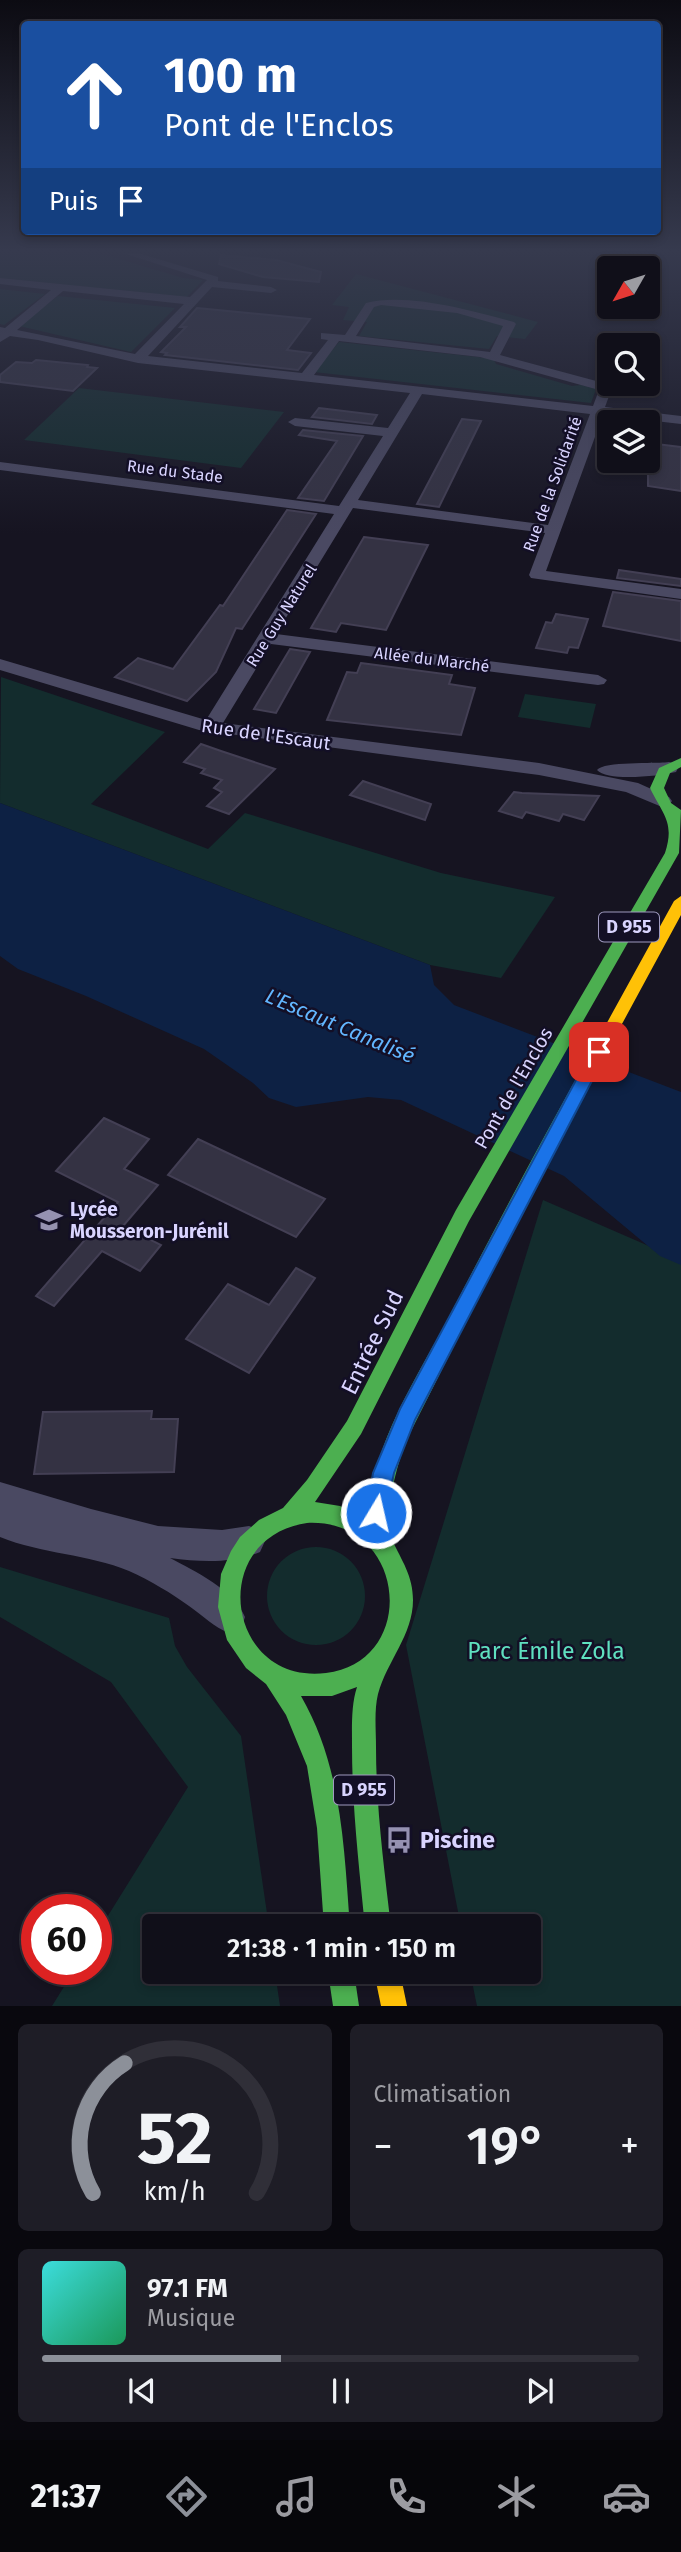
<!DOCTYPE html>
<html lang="fr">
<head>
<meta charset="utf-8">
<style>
	body { margin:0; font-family:"Fira Sans",sans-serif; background:#1e1d26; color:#f1f3f6; height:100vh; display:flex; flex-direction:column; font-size:26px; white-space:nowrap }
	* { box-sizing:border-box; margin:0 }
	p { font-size:23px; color:#9c9ca2 }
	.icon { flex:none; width:38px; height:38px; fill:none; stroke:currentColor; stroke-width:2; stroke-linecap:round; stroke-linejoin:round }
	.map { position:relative; height:2006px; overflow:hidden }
	.sheet { display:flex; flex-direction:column; gap:18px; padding:18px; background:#09080e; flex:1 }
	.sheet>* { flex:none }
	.hud { position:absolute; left:21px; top:21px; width:640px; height:214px; border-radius:7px; box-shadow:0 4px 10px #0003,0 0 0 2px #302f38; background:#1a4fa0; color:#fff; overflow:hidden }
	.needle { width:46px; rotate:231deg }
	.buttons { position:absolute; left:597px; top:256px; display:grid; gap:14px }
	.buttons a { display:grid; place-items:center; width:63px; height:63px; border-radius:7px; background:#100f19; box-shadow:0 4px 10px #0003,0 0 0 2px #302f38; font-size:35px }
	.speed { position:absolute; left:21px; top:1894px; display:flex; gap:14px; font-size:35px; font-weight:700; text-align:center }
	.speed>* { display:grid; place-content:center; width:91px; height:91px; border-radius:50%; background:#100f19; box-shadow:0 4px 10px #0003,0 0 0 2px #302f38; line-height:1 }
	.speed .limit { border:10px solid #d22; background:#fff; color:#111 }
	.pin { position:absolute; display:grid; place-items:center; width:60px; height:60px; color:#fff; margin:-30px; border-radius:14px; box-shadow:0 4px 10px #0006 }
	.me { position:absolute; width:77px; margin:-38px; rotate:9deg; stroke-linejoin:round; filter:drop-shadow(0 0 5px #0008) }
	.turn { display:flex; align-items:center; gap:24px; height:147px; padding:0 28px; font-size:32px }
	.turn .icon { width:91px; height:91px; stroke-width:2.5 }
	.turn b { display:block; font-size:49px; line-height:60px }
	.then { display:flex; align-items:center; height:66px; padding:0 28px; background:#0003; gap:14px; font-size:26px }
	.big { font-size:52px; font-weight:600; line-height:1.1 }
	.sheet .tile { flex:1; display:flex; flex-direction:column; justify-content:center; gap:10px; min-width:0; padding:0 24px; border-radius:10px; background:#1e1d26 }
	.sheet .dial { align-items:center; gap:0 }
	.dial svg { height:182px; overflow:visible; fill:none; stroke:#302f38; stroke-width:7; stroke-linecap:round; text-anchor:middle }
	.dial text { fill:#f1f3f6; stroke:none }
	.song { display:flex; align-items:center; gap:21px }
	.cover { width:84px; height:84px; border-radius:10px; background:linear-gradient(135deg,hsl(180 70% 55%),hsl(150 70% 35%)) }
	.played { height:7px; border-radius:4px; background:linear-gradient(90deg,#8c9099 40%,#302f38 40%) }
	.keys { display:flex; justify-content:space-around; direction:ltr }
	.heat { display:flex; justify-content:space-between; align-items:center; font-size:38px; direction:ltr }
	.sheet .tiles { flex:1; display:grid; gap:18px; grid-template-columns:1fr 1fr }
	.tile:last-child { grid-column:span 2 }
	.trip { position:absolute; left:142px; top:1914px; width:399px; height:70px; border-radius:7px; background:#100f19; box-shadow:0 4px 10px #0003,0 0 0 2px #302f38; font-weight:600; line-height:70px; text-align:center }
	.dock { display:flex; height:112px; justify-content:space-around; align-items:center; background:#06060a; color:#9c9ca2 }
	.dock .icon { width:49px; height:49px }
	.dock .on { color:#8c9099 }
	.dock b { font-size:32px; color:#f1f3f6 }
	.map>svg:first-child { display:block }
	.green { fill:#132c2d }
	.water { fill:#0d2144 }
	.building { fill:#343243; stroke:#433f54; stroke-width:2 }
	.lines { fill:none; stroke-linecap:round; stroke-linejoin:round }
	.street { fill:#4a4962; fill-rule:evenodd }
	.fast { fill:#4caf50; fill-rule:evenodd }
	.slow { fill:#ffc107; fill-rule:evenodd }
	.route { fill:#1a73e8; stroke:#114b97; stroke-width:2 }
	.labels { text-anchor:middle; stroke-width:5; stroke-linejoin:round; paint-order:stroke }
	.far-street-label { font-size:16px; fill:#d9d4ff; stroke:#130f26 }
	.shield { fill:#130f26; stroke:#9e99be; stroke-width:2 }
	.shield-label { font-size:18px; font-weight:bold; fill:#d9d4ff }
	.street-label { font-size:19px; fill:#d9d4ff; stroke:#130f26 }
	.poi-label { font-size:19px; font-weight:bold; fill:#d9d4ff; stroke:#130f26; text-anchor:start }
	.water-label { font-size:21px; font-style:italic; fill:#62b6ff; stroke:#130f26 }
	.near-street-label { font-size:23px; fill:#d9d4ff; stroke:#130f26 }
	.near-park-label { font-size:23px; fill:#5fe0c0; stroke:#130f26 }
	.near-poi-label { font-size:23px; font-weight:bold; fill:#d9d4ff; stroke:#130f26; text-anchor:start }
</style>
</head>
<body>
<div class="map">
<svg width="681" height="2006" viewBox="0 0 681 2006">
	<rect width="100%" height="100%" fill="#161421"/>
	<g class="green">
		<path d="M 0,253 L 99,253 L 183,278 L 203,280 L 187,297 L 0,278 Z"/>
		<path d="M 356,274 L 538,322 L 525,339 L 497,336 L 489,349 L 359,336 L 367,322 L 343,320 L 349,307 L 332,305 Z"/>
		<path d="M 0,289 L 45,294 L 4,325 L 0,324 Z"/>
		<path d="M 58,296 L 175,308 L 131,352 L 19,326 Z"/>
		<path d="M 339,342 L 487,358 L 494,360 L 496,364 L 572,386 L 581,385 L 596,389 L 591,403 L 314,372 Z"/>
		<path d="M 79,388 L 284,412 L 241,468 L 24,440 Z"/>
		<path d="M 1,677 L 165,732 L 91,804 L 208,849 L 245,813 L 441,873 L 555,897 L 501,978 L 430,965 L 0,803 Z"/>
		<path d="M 525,694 L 596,704 L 590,728 L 518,717 Z"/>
		<path d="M 543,1200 L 681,1260 L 681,2006 L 477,2006 L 470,1972 L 528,1972 L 528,1927 L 461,1927 L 406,1645 Z"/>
		<circle cx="316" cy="1596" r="49"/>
		<path d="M 0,1567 L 169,1618 L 175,1646 L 187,1667 L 241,1736 L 269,1927 L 154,1927 L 154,1972 L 275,1972 L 280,2006 L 52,2006 L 75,1969 L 96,1969 L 96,1935 L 188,1787 L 111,1682 L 0,1617 Z"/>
	</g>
	<path class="water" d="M 0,803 L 430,965 L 434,985 L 454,1005 L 681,1092 L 681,1265 L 660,1256 L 564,1176 L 401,1100 L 368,1097 L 296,1107 L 269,1098 L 253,1083 L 204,1049 L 86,996 L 18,969 L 0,956 Z"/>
	<g class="building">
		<path d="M 221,255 L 276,260 L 321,272 L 319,282 L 263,277 L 219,264 Z"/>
		<path d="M 197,308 L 310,319 L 287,350 L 311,353 L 298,370 L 165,355 L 167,353 L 161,352 L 186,327 L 180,327 Z"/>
		<path d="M 36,360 L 88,365 L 87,367 L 97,368 L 73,391 L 0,382 L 0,375 L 16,362 L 32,363 Z"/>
		<path d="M 319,408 L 377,415 L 372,424 L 312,417 Z"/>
		<path d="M 462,419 L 481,421 L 439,507 L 417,504 Z"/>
		<path d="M 303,430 L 363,436 L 324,501 L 298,498 L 337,441 L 299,435 Z"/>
		<path d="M 648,443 L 681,447 L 681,491 L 648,486 Z"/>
		<path d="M 287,510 L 316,514 L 242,629 L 236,628 L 216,672 L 187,701 L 115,677 L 138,658 L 173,669 L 220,605 L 223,606 Z"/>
		<path d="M 364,537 L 428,545 L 386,630 L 341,623 L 336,632 L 311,628 Z"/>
		<path d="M 619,570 L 681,579 L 681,586 L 617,578 Z"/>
		<path d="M 613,592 L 681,601 L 681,641 L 603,626 Z"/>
		<path d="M 556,614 L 588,619 L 578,648 L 569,647 L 567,653 L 536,648 L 546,622 L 552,623 Z"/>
		<path d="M 290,649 L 310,652 L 276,713 L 254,709 Z"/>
		<path d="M 361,663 L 452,675 L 449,684 L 475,688 L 461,735 L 327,720 L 347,672 L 357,673 Z"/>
		<path d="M 201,744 L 221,751 L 275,769 L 229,814 L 207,806 L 222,792 L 214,788 L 222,780 L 201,773 L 205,769 L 184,762 Z"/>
		<path d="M 363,781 L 431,804 L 425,820 L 350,795 Z"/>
		<path d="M 514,792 L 522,793 L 599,796 L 584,820 L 563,814 L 559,821 L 526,812 L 522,818 L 499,811 Z"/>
		<path d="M 104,1118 L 149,1139 L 124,1169 L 158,1185 L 123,1226 L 161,1245 L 140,1271 L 102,1251 L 54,1306 L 36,1296 L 118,1202 L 56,1171 Z"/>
		<path d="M 198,1139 L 325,1199 L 296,1237 L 168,1175 Z"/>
		<path d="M 296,1268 L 315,1278 L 249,1373 L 186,1339 L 228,1284 L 269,1305 Z"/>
		<path d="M 152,1411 L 151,1419 L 178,1419 L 174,1472 L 34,1474 L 43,1412 Z"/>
	</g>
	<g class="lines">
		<g class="street">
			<path d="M 123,253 L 138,253 L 218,277 L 218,281 L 271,287 L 277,290 L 271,293 L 212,287 L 148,356 L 302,373 L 328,340 L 321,339 L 321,333 L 345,335 L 366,303 C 407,292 473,311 514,322 L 516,324 L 500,355 L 611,385 L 612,388 L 605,407 L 681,416 L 681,424 L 603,415 L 546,571 L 681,589 L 681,599 L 531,578 L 529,575 L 545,533 L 353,508 L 276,634 L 598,675 L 607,680 L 604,684 L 598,685 L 271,644 L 223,723 L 539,763 L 638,783 L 669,797 L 672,801 L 669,805 L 662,807 L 626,792 L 539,775 L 199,730 L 0,670 L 0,659 L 206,720 L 334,514 L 0,470 L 0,462 L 339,506 L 383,436 L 295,426 L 288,422 L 295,418 L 388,428 L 410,393 L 138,363 L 38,340 L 10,336 L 0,342 L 0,327 L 5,328 L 51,290 L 0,284 L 0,278 L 190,297 L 207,280 ZM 63,291 L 184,304 L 135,354 L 17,330 ZM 381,305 L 457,313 L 503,326 L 490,352 L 356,336 L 374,307 ZM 339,341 L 480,357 L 599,390 L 593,406 L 314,375 ZM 422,394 L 590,414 L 548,525 L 358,500 Z"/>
			<path d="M 669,762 L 676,764 L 678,768 L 676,772 C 660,776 607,782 597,770 C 604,761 654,764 669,762 Z"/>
			<path d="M 0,1482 L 91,1509 L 158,1526 L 222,1530 L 249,1526 L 260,1530 L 265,1541 L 260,1552 C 231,1564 200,1562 170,1558 C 195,1571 234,1590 245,1617 L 241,1629 L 229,1633 C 214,1627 203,1616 189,1606 C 171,1593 151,1581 129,1571 C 88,1554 42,1554 0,1537 Z"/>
		</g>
		<g class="fast">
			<path d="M 681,758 L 681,767 L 670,773 L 664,788 L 671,803 L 681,810 L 679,853 L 469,1221 L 361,1434 L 315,1502 L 340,1506 L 369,1519 C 369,1447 419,1375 451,1313 C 495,1228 540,1143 587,1059 L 589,1055 L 601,1055 L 603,1059 L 535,1185 L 408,1437 C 398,1460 382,1517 392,1540 C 402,1561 413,1576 413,1600 C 413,1635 387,1661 378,1694 C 374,1710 376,1730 376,1747 C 376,1807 384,1867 391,1927 L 365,1927 C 359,1866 352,1807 352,1746 C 352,1727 351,1705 357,1687 L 332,1696 L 301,1696 C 342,1767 344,1847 350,1927 L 324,1927 L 317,1828 L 307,1766 L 286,1715 L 266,1684 L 246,1668 L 227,1640 L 218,1607 L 221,1574 L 231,1551 L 240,1537 L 259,1520 L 283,1508 L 307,1480 L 347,1421 L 456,1210 L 665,853 C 675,822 663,815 650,788 L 659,768 ZM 307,1523 C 407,1518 420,1661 326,1673 C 226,1685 206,1538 307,1523 Z"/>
			<path d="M 328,1972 L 354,1972 L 359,2006 L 333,2006 Z"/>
		</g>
		<g class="slow">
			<path d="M 681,896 L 681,915 L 603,1059 L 601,1063 L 589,1063 L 587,1059 L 674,901 Z"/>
			<path d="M 374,1972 L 400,1972 L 407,2006 L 381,2006 Z"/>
		</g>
	</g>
	<linearGradient id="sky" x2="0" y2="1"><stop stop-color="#0c0b12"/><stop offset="0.47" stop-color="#363a4e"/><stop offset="1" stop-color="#363a4e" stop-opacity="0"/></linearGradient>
	<rect width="681" height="534" fill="url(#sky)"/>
	<path class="route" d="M 599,1046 L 607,1052 L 415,1420 L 394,1473 L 384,1520 L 376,1523 L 369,1520 L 366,1513 L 373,1473 L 400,1409 L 591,1052 Z"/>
	<defs>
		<symbol id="school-bare" viewBox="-9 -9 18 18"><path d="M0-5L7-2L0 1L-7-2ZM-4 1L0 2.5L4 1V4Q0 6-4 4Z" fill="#9591b1" stroke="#130f26" stroke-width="2.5" paint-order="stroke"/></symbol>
		<symbol id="bus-bare" viewBox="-9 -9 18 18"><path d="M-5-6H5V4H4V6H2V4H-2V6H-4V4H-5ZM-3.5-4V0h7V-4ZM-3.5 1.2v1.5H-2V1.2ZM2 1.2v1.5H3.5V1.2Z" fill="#9591b1" stroke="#130f26" stroke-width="2.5" paint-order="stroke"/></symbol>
	</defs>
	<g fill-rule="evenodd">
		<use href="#school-bare" x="30" y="1201" width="38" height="38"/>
		<use href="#bus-bare" x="380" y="1821" width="38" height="38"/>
	</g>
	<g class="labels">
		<g class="far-street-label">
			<text transform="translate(175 471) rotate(7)" y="6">Rue du Stade</text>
			<text transform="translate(552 484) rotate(-70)" y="6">Rue de la Solidarité</text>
			<text transform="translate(281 615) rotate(-58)" y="6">Rue Guy Naturel</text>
			<text transform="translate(432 659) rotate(7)" y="6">Allée du Marché</text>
		</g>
		<g class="shield">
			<rect x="599" y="912.5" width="60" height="29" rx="5"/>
			<rect x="334" y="1775.5" width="60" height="29" rx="5"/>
		</g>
		<g class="shield-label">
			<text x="629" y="933">D 955</text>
			<text x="364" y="1796">D 955</text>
		</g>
		<g class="street-label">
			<text transform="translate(266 734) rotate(8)" y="7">Rue de l'Escaut</text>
			<text transform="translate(513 1088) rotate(-60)" y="7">Pont de l'Enclos</text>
		</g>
		<g class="poi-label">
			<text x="70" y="1216">Lycée<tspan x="70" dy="22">Mousseron-Jurénil</tspan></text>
		</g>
		<g class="water-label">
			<text transform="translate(340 1026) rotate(23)" y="7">L'Escaut Canalisé</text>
		</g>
		<g class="near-street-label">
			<text transform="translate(372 1342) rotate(-64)" y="8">Entrée Sud</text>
		</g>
		<g class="near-park-label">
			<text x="546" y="1659">Parc Émile Zola</text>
		</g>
		<g class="near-poi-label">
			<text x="420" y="1848">Piscine</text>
		</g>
	</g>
</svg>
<div class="buttons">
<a><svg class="needle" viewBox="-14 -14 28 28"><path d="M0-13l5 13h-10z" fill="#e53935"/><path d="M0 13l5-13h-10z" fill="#9c9ca2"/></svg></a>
<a><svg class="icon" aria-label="search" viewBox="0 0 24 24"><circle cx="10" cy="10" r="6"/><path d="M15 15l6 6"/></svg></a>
<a><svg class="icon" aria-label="layers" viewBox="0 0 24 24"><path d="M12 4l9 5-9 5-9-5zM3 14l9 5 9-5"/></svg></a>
</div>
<div class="speed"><div class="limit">60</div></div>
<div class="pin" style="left:599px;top:1052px;background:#d93025"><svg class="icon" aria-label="arrive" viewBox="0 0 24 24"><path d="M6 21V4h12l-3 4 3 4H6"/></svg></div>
<svg class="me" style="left:376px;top:1513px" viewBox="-20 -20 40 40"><circle r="17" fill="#1a73e8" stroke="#fff" stroke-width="3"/><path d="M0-11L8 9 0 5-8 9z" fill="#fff"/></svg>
<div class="trip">21:38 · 1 min · 150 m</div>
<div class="hud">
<div class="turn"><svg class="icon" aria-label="ahead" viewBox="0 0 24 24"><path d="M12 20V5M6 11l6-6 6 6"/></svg><div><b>100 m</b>Pont de l'Enclos</div></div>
<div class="then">Puis<svg class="icon" aria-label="arrive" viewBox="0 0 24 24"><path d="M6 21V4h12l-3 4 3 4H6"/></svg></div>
</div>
</div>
<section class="sheet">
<div class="tiles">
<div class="tile dial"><svg viewBox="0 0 100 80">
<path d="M14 69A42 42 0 1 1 86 69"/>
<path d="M14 69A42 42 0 0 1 28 12" stroke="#8c9099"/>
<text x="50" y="56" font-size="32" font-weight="700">52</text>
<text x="50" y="72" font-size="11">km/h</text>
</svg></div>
<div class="tile"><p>Climatisation</p>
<div class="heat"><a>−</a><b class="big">19°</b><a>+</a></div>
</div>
<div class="tile">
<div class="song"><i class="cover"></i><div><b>97.1 FM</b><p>Musique</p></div></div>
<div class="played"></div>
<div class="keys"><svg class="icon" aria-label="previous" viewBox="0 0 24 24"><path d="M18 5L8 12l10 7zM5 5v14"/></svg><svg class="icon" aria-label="pause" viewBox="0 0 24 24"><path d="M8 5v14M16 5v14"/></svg><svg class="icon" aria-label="next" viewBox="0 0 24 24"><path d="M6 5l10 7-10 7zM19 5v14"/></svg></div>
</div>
</div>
</section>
<nav class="dock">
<b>21:37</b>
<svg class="icon on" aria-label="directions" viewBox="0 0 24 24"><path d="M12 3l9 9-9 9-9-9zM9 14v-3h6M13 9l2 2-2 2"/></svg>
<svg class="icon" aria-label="music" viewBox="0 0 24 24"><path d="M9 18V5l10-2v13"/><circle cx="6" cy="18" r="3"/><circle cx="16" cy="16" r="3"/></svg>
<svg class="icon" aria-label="phone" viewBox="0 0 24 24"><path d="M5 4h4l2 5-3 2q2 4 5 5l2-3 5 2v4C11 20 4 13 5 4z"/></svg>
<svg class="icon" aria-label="climate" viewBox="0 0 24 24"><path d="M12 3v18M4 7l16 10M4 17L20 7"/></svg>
<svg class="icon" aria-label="car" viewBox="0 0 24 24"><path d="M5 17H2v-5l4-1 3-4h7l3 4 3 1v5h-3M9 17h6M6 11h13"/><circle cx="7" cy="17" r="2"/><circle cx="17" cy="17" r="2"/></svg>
</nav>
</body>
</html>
